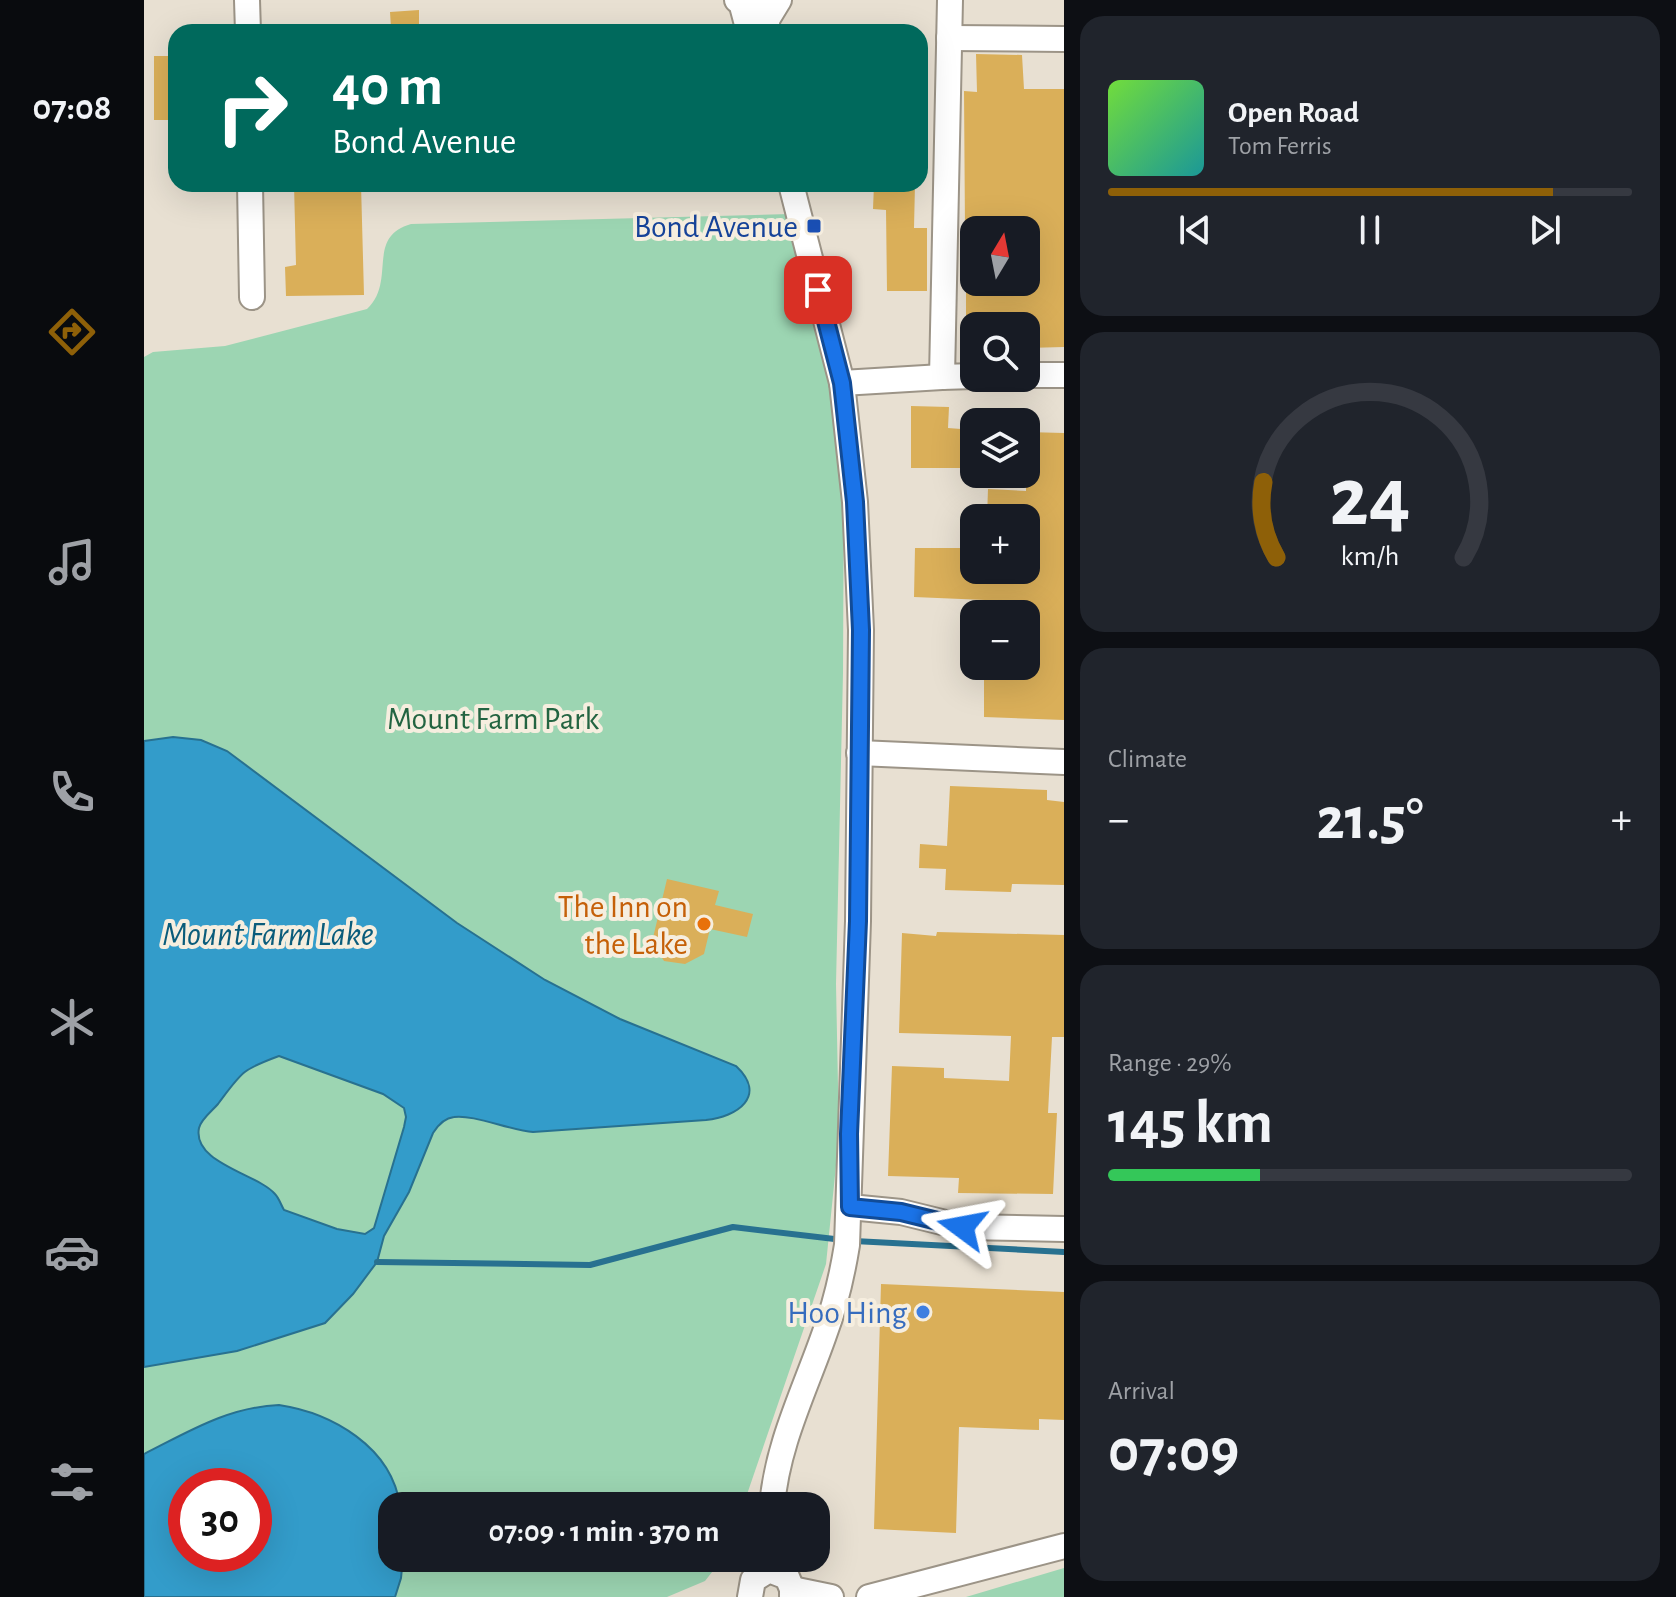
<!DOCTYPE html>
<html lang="en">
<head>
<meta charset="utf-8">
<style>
	body { margin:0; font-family:"Alegreya Sans",sans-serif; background:#20242c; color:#f1f3f6; height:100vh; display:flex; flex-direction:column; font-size:30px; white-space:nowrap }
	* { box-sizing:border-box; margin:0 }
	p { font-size:26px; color:#9ea1a6 }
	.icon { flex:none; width:44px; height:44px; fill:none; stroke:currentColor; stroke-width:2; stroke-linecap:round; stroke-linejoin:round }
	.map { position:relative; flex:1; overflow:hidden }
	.panel { display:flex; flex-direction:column; gap:16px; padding:16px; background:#0d0f14; width:612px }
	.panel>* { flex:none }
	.banner { position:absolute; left:24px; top:24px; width:760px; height:168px; border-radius:24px; box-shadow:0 8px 32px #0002; background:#00695c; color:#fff; overflow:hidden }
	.needle { width:52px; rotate:10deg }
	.fabs { position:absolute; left:816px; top:216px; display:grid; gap:16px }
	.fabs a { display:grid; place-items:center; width:80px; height:80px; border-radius:16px; background:#171b24; box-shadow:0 8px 32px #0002; font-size:40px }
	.speed { position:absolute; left:24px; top:1468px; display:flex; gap:16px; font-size:40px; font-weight:700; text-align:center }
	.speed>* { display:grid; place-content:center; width:104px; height:104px; border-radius:50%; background:#171b24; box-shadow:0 8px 32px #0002; line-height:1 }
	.speed .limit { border:12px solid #d22; background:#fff; color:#111 }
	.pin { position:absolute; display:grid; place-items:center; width:68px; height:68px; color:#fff; margin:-34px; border-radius:16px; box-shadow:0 4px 12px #0006 }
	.me { position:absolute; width:88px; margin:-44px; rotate:283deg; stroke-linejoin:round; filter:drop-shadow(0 0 6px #0008) }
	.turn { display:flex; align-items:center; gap:28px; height:168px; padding:0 32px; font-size:36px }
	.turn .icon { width:104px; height:104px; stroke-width:2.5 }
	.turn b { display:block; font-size:56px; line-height:68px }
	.big { font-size:60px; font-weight:600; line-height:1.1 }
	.panel .widget { flex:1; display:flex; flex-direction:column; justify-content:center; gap:12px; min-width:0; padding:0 28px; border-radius:24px; background:#20242c }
	.panel .dial { align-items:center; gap:0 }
	.dial svg { height:208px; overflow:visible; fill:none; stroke:#363941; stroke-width:7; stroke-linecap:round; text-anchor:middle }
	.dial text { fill:#f1f3f6; stroke:none }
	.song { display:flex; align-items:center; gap:24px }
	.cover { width:96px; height:96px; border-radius:12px; background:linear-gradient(135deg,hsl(100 70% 55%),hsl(180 70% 35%)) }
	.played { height:8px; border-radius:4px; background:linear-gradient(90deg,#8e6008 85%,#363941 85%) }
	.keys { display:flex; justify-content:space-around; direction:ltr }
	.heat { display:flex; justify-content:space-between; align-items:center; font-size:44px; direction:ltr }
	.charge { height:12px; border-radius:6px; background:linear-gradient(90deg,#34c759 29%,#363941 0) }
	.trip { position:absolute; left:234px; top:1492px; width:452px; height:80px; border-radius:24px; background:#171b24; box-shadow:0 8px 32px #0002; font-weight:600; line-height:80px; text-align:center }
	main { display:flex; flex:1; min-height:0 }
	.dock { display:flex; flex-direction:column; width:144px; justify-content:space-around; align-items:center; background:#090b0e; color:#9ea1a6 }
	.dock .icon { width:56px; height:56px }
	.dock .active { color:#8e6008 }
	.dock b { font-size:36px; color:#f1f3f6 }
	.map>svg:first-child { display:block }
	.green { fill:#9cd5b2; fill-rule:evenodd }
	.water { fill:#339cca; stroke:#287190; stroke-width:2; fill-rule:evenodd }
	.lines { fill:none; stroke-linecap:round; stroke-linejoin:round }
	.stream { stroke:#287190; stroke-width:6 }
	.building { fill:#daaf59 }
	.minor-casing { stroke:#9c9487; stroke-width:28 }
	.minor { stroke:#fff; stroke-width:24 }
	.route-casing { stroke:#114b97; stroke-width:20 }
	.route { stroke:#1a73e8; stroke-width:14 }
	.transit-dot { fill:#1a4fb4; stroke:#f6eedf; stroke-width:3 }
	.food-dot { fill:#e8710a; stroke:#f6eedf; stroke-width:3 }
	.shop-dot { fill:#3f7fe0; stroke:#f6eedf; stroke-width:3 }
	.labels { text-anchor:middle; stroke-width:8; stroke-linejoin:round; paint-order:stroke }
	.transit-label { font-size:32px; fill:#164399; stroke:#f6eedf; text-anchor:end }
	.park-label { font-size:32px; fill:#236441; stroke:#f6eedf }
	.food-label { font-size:32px; fill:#c56008; stroke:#f6eedf; text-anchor:end }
	.shop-label { font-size:32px; fill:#366cbe; stroke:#f6eedf; text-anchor:end }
	.water-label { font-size:34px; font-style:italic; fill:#0a5c7b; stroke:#f6eedf }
</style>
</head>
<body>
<main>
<nav class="dock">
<b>07:08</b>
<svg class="icon active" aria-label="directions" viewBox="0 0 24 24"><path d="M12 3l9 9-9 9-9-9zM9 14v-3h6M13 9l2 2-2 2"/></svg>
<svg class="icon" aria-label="music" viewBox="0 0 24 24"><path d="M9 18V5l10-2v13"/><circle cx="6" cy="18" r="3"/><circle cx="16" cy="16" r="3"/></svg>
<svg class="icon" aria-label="phone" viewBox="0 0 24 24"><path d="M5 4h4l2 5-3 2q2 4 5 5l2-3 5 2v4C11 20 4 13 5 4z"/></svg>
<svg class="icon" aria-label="climate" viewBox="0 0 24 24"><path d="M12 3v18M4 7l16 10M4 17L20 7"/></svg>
<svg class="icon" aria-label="car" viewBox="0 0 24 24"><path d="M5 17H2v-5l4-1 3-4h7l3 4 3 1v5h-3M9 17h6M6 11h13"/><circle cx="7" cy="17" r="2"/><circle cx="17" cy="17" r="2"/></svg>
<svg class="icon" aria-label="filters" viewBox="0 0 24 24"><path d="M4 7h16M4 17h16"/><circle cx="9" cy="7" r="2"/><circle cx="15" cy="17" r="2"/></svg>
</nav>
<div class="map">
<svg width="920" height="1597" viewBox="0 0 920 1597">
	<rect width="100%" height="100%" fill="#e8e0d2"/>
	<g class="green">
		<path d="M 647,214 L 700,454 L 699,673 L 692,984 L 695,1136 L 682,1264 L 599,1506 L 248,1506 L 248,1558 L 579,1558 L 561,1581 L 523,1597 L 0,1597 L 0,357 L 9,352 L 81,346 L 223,309 C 253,281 221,237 267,224 ZM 42,1486 L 110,1486 L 110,1554 L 42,1554 Z"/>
		<path d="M 920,1568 L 920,1597 L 822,1597 Z"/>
	</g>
	<g class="water">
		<path d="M 29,737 L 57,740 L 83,751 L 313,923 L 401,980 L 476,1019 L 592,1066 C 624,1096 593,1117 562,1120 L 389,1132 C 366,1130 328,1114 310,1117 C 300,1118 294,1125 289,1133 L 265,1192 L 240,1236 L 233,1262 L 209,1294 L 181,1323 L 93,1351 L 0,1367 L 0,741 ZM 135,1056 L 239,1094 L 260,1108 L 262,1117 L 260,1127 L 233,1218 L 230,1228 L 221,1234 L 193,1229 L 140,1210 C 137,1205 135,1198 131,1194 C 114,1174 48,1163 55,1128 C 57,1119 68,1111 74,1104 C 98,1072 97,1070 135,1056 Z"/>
		<path d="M 135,1405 C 188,1413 248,1447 256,1506 L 248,1506 L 248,1558 L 259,1558 L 257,1578 L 251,1597 L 0,1597 L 0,1454 C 44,1432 84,1407 135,1405 ZM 42,1486 L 110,1486 L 110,1554 L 42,1554 Z"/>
	</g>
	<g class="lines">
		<g class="stream">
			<path d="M 710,1241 L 920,1252"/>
			<path d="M 233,1262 L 446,1265 L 589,1227 L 699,1240"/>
		</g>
	</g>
	<g class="building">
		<path d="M 275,10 L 275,27 L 247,28 L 246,12 Z"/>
		<path d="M 832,54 L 878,55 L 880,89 L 920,89 L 920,347 L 882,348 L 882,326 L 822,326 L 822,282 L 882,282 L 882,230 L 821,230 L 820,91 L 833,92 Z"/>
		<rect x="10" y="56" width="20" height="64"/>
		<path d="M 150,184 L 217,184 L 220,295 L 142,296 L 141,267 L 152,265 Z"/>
		<path d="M 730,184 L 771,184 L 770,228 L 783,228 L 783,291 L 743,291 L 742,210 L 729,209 Z"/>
		<path d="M 767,406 L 805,407 L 804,428 L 830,430 L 830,468 L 767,468 Z"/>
		<path d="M 882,432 L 920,433 L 920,720 L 840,717 L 840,666 L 882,666 L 882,614 L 841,614 L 841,600 L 770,597 L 771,548 L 822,548 L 820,567 L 830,567 L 830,570 L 882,570 L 882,518 L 843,518 L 844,489 L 882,491 Z"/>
		<path d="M 806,786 L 903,790 L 903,800 L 920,802 L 920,885 L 868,884 L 867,892 L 801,890 L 802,869 L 775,868 L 776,844 L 803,846 Z"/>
		<path d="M 523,879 L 575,891 L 571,905 L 609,914 L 603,937 L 566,929 L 560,954 L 541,964 L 520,961 L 508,942 Z"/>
		<path d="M 793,932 L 920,935 L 920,1037 L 908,1037 L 904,1113 L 913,1113 L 909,1194 L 814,1193 L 815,1178 L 744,1176 L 748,1066 L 800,1068 L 800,1078 L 865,1081 L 867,1036 L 755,1033 L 758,933 L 792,936 Z"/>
		<path d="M 737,1284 L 920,1292 L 920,1420 L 895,1419 L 895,1430 L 815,1427 L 812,1533 L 730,1529 Z"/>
	</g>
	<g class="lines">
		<defs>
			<g id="minor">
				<path d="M 103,0 L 104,32"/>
				<path d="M 593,0 L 608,4 L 627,0"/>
				<path d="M 806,0 L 798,377 L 830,376"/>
				<path d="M 597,2 L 605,32"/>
				<path d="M 621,32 L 624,18 L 635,0"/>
				<path d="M 805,38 L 920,39"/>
				<path d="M 106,184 L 108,297"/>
				<path d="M 882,375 L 920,375"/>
				<path d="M 698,383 L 798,377"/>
				<path d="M 715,753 L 920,762"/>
				<path d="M 706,1207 L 757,1212 L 818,1227 L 920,1229"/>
				<path d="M 628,1506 C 633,1445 660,1392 680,1335 C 691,1306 698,1276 703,1245 L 714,921 L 717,630 L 711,502 L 698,383 L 647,184"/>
				<path d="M 648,1589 L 687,1597"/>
				<path d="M 606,1597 L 609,1580 L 625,1570 L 643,1577 L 648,1589 L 648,1597"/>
				<path d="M 725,1597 L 920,1546"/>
			</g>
		</defs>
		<use href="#minor" class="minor-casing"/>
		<use href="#minor" class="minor"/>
	</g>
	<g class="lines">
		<defs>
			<path id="route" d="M 674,290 L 698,383 L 711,502 L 717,630 L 714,921 L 705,1134 L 706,1207 L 757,1212 L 818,1227"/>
		</defs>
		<use href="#route" class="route-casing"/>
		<use href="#route" class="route"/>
	</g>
	<rect class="transit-dot" x="662" y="218" width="16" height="16" rx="4"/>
	<circle class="food-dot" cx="560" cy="924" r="8"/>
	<circle class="shop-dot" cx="779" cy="1312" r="8"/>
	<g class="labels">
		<g class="transit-label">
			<text x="654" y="237">Bond Avenue</text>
		</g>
		<g class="park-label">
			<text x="349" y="729">Mount Farm Park</text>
		</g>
		<g class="food-label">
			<text x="544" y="917">The Inn on<tspan x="544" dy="37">the Lake</tspan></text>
		</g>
		<g class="shop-label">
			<text x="763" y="1323">Hoo Hing</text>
		</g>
		<g class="water-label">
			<text x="124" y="945">Mount Farm Lake</text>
		</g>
	</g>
</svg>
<div class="fabs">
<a><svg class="needle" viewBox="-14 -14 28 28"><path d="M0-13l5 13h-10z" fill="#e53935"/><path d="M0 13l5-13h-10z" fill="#9ea1a6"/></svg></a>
<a><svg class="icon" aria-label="search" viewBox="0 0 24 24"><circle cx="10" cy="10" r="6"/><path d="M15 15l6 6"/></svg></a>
<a><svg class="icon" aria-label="layers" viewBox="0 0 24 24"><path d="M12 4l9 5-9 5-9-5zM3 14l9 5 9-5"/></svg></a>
<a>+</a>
<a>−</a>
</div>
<div class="speed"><div class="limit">30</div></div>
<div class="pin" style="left:674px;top:290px;background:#d93025"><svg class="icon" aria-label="arrive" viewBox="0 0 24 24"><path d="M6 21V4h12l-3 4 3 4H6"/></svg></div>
<svg class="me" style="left:818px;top:1227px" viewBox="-20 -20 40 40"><path d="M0-17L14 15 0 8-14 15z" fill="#1a73e8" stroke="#fff" stroke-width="4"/></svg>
<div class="trip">07:09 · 1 min · 370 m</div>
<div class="banner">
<div class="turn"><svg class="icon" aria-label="right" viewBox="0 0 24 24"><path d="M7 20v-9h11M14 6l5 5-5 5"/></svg><div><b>40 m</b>Bond Avenue</div></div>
</div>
</div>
<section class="panel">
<div class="widget">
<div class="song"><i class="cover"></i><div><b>Open Road</b><p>Tom Ferris</p></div></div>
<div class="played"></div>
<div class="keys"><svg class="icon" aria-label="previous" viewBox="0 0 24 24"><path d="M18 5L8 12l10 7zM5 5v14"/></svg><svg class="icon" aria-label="pause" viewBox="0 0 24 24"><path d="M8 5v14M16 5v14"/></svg><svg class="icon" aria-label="next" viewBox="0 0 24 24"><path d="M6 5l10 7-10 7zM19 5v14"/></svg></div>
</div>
<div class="widget dial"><svg viewBox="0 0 100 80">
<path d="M14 69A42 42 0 1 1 86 69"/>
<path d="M14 69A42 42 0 0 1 9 40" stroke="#8e6008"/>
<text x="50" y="56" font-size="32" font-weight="700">24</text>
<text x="50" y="72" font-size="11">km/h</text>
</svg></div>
<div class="widget"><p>Climate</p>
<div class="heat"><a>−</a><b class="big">21.5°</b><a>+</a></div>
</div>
<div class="widget"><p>Range · 29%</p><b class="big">145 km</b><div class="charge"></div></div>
<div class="widget"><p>Arrival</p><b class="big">07:09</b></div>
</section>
</main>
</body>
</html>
